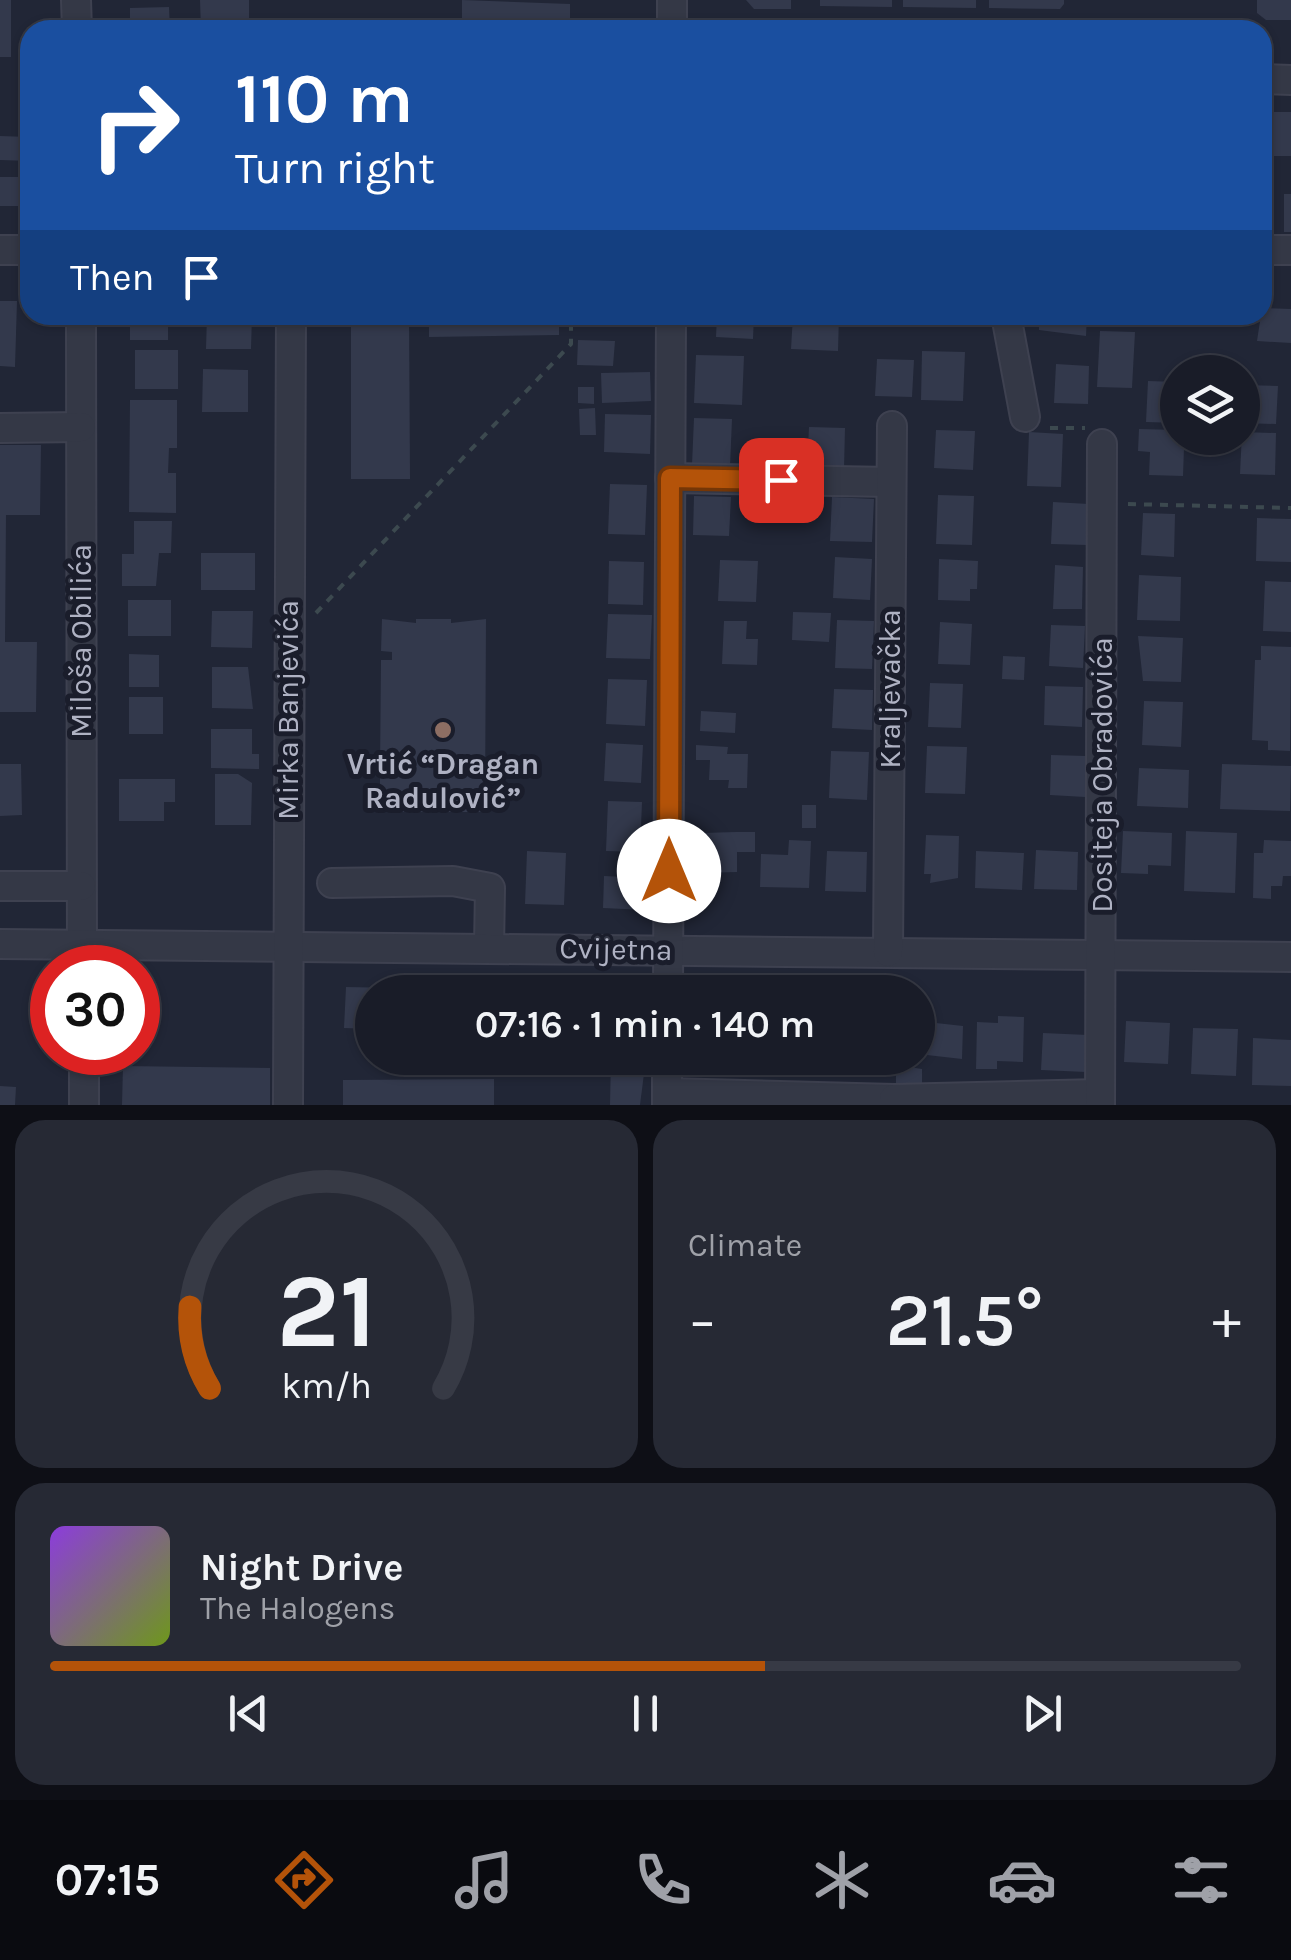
<!DOCTYPE html>
<html lang="en">
<head>
<meta charset="utf-8">
<style>
	body { margin:0; font-family:Karla,sans-serif; background:#262934; color:#f1f3f6; height:100vh; display:flex; flex-direction:column; font-size:38px; white-space:nowrap }
	* { box-sizing:border-box; margin:0 }
	p { font-size:32px; color:#9fa1a8 }
	.icon { flex:none; width:55px; height:55px; fill:none; stroke:currentColor; stroke-width:2; stroke-linecap:round; stroke-linejoin:round }
	.map { position:relative; height:1105px; overflow:hidden }
	.details { display:flex; flex-direction:column; gap:15px; padding:15px; background:#0e0f16; flex:1 }
	.details>* { flex:none }
	.hud { position:absolute; left:20px; top:20px; width:1252px; height:305px; border-radius:30px; box-shadow:0 2px 8px #0004,0 0 0 2px #373a45; background:#1a4fa0; color:#fff; overflow:hidden }
	.buttons { position:absolute; left:1160px; top:355px; display:grid; gap:20px }
	.buttons a { display:grid; place-items:center; width:100px; height:100px; border-radius:50%; background:#191c28; box-shadow:0 2px 8px #0004,0 0 0 2px #373a45; font-size:50px }
	.speed { position:absolute; left:30px; top:945px; display:flex; gap:20px; font-size:50px; font-weight:700; text-align:center }
	.speed>* { display:grid; place-content:center; width:130px; height:130px; border-radius:50%; background:#191c28; box-shadow:0 2px 8px #0004,0 0 0 2px #373a45; line-height:1 }
	.speed .limit { border:15px solid #d22; background:#fff; color:#111 }
	.pin { position:absolute; display:grid; place-items:center; width:85px; height:85px; color:#fff; margin:-42px; border-radius:20px; box-shadow:0 5px 15px #0006 }
	.me { position:absolute; width:110px; margin:-55px; rotate:0deg; stroke-linejoin:round; filter:drop-shadow(0 0 8px #0008) }
	.turn { display:flex; align-items:center; gap:35px; height:210px; padding:0 50px; font-size:45px }
	.turn .icon { width:130px; height:130px; stroke-width:2.5 }
	.turn b { display:block; font-size:70px; line-height:85px }
	.then { display:flex; align-items:center; height:95px; padding:0 50px; background:#0003; gap:20px; font-size:38px }
	.big { font-size:75px; font-weight:600; line-height:1.1 }
	.details .card { flex:1; display:flex; flex-direction:column; justify-content:center; gap:15px; min-width:0; padding:0 35px; border-radius:30px; background:#262934 }
	.details .dial { align-items:center; gap:0 }
	.dial svg { height:260px; overflow:visible; fill:none; stroke:#373a45; stroke-width:7; stroke-linecap:round; text-anchor:middle }
	.dial text { fill:#f1f3f6; stroke:none }
	.song { display:flex; align-items:center; gap:30px }
	.cover { width:120px; height:120px; border-radius:15px; background:linear-gradient(135deg,hsl(270 70% 55%),hsl(80 70% 35%)) }
	.played { height:10px; border-radius:5px; background:linear-gradient(90deg,#b45309 60%,#373a45 60%) }
	.keys { display:flex; justify-content:space-around; direction:ltr }
	.heat { display:flex; justify-content:space-between; align-items:center; font-size:55px; direction:ltr }
	.details .tiles { flex:1; display:grid; gap:15px; grid-template-columns:1fr 1fr }
	.card:last-child { grid-column:span 2 }
	.trip { position:absolute; left:355px; top:975px; width:580px; height:100px; border-radius:50px; background:#191c28; box-shadow:0 2px 8px #0004,0 0 0 2px #373a45; font-weight:600; line-height:100px; text-align:center }
	.tab-bar { display:flex; height:160px; justify-content:space-around; align-items:center; background:#0a0b10; color:#9fa1a8 }
	.tab-bar .icon { width:70px; height:70px }
	.tab-bar .selected { color:#b45309 }
	.tab-bar b { font-size:45px; color:#f1f3f6 }
	.map>svg:first-child { display:block }
	.building { fill:#33394c }
	.lines { fill:none; stroke-linecap:round; stroke-linejoin:round }
	.minor-casing { stroke:#3e4150; stroke-width:32 }
	.path { stroke:#3c494f; stroke-width:4; stroke-dasharray:8 8; stroke-linecap:butt }
	.minor { stroke:#343846; stroke-width:28 }
	.route-casing { stroke:#753606; stroke-width:25 }
	.route { stroke:#b45309; stroke-width:18 }
	.education-dot { fill:#8d6e63; stroke:#1a1d2b; stroke-width:4 }
	.labels { text-anchor:middle; stroke-width:10; stroke-linejoin:round; paint-order:stroke }
	.street-label { font-size:30px; fill:#afb2c3; stroke:#1a1d2b }
	.poi-label { font-size:30px; font-weight:bold; fill:#afb2c3; stroke:#1a1d2b }
</style>
</head>
<body>
<div class="map">
<svg width="1291" height="1105" viewBox="0 0 1291 1105">
	<rect width="100%" height="100%" fill="#212636"/>
	<g class="building">
		<rect x="0" y="0" width="11" height="57"/>
		<path d="M 200,0 L 249,0 L 249,30 L 201,30 Z"/>
		<path d="M 462,0 L 570,4 L 570,30 L 462,30 Z"/>
		<path d="M 746,0 L 791,0 L 791,9 L 754,9 Z"/>
		<path d="M 820,0 L 892,0 L 892,7 L 820,6 Z"/>
		<path d="M 903,0 L 976,0 L 976,8 L 903,7 Z"/>
		<path d="M 989,0 L 1064,0 L 1064,4 L 1060,9 L 989,8 Z"/>
		<path d="M 1257,0 L 1291,0 L 1291,20 L 1266,20 L 1257,13 Z"/>
		<path d="M 169,7 L 170,30 L 130,30 L 130,8 Z"/>
		<rect x="1262" y="112" width="29" height="44"/>
		<path d="M 0,136 L 30,137 L 30,161 L 0,160 Z"/>
		<rect x="0" y="177" width="19" height="29"/>
		<rect x="1284" y="194" width="7" height="38"/>
		<path d="M 0,301 L 17,301 L 15,367 L 0,366 Z"/>
		<path d="M 1262,308 L 1291,309 L 1291,343 L 1257,341 Z"/>
		<rect x="130" y="315" width="38" height="25"/>
		<path d="M 207,315 L 252,315 L 251,349 L 206,349 Z"/>
		<path d="M 351,315 L 409,315 L 410,479 L 351,479 Z"/>
		<path d="M 429,315 L 559,315 L 559,335 L 429,337 Z"/>
		<path d="M 591,315 L 642,315 L 642,327 L 591,325 Z"/>
		<path d="M 717,315 L 754,315 L 753,339 L 716,337 Z"/>
		<path d="M 793,315 L 839,315 L 838,351 L 791,349 Z"/>
		<path d="M 1039,315 L 1087,315 L 1086,336 L 1039,330 Z"/>
		<path d="M 1100,331 L 1135,332 L 1132,388 L 1097,387 Z"/>
		<path d="M 578,340 L 615,341 L 613,366 L 577,365 Z"/>
		<rect x="135" y="350" width="43" height="39"/>
		<path d="M 922,351 L 965,352 L 963,401 L 921,400 Z"/>
		<path d="M 696,355 L 744,356 L 742,405 L 694,403 Z"/>
		<path d="M 877,359 L 914,360 L 912,397 L 875,396 Z"/>
		<path d="M 1056,364 L 1089,366 L 1088,404 L 1054,403 Z"/>
		<path d="M 203,369 L 248,370 L 248,412 L 202,412 Z"/>
		<path d="M 650,372 L 651,401 L 602,403 L 601,373 Z"/>
		<path d="M 1148,381 L 1178,382 L 1178,423 L 1146,422 Z"/>
		<path d="M 1242,385 L 1278,386 L 1276,424 L 1242,423 Z"/>
		<path d="M 578,387 L 594,387 L 594,404 L 578,403 Z"/>
		<path d="M 130,400 L 177,400 L 177,448 L 169,448 L 168,473 L 176,473 L 176,513 L 129,512 Z"/>
		<path d="M 595,408 L 596,435 L 580,435 L 579,409 Z"/>
		<path d="M 605,414 L 651,415 L 650,454 L 604,452 Z"/>
		<path d="M 694,418 L 732,419 L 730,467 L 692,465 Z"/>
		<path d="M 809,427 L 845,428 L 844,469 L 807,468 Z"/>
		<path d="M 1139,429 L 1178,430 L 1178,438 L 1191,438 L 1191,448 L 1184,448 L 1183,476 L 1149,475 L 1150,452 L 1138,451 Z"/>
		<path d="M 936,430 L 975,431 L 973,470 L 934,468 Z"/>
		<path d="M 1029,432 L 1063,434 L 1061,487 L 1027,486 Z"/>
		<path d="M 1242,432 L 1276,433 L 1275,475 L 1240,474 Z"/>
		<path d="M 0,445 L 41,445 L 40,515 L 6,515 L 5,642 L 37,642 L 36,712 L 0,712 Z"/>
		<path d="M 610,484 L 647,485 L 645,535 L 608,534 Z"/>
		<path d="M 938,495 L 974,496 L 972,545 L 936,544 Z"/>
		<path d="M 694,496 L 731,497 L 729,536 L 693,535 Z"/>
		<path d="M 832,497 L 874,499 L 872,542 L 830,541 Z"/>
		<path d="M 1053,502 L 1089,504 L 1087,545 L 1051,544 Z"/>
		<path d="M 1143,513 L 1175,514 L 1174,557 L 1141,555 Z"/>
		<path d="M 1257,518 L 1291,519 L 1291,562 L 1256,561 Z"/>
		<path d="M 134,521 L 172,521 L 171,553 L 159,553 L 156,586 L 122,586 L 122,554 L 134,554 Z"/>
		<rect x="201" y="553" width="54" height="37"/>
		<path d="M 835,557 L 872,559 L 870,600 L 833,598 Z"/>
		<path d="M 939,559 L 978,561 L 977,589 L 970,589 L 970,601 L 938,600 Z"/>
		<path d="M 720,560 L 758,561 L 756,602 L 718,601 Z"/>
		<path d="M 609,561 L 644,562 L 643,605 L 608,604 Z"/>
		<path d="M 1055,565 L 1083,567 L 1082,609 L 1053,609 Z"/>
		<path d="M 1139,575 L 1181,577 L 1180,621 L 1137,620 Z"/>
		<path d="M 1265,581 L 1291,582 L 1291,632 L 1263,631 Z"/>
		<rect x="128" y="600" width="43" height="36"/>
		<path d="M 212,611 L 253,611 L 252,648 L 211,647 Z"/>
		<path d="M 793,612 L 831,613 L 829,642 L 792,640 Z"/>
		<path d="M 608,614 L 652,615 L 650,659 L 606,658 Z"/>
		<path d="M 382,619 L 416,623 L 416,619 L 451,619 L 451,623 L 486,619 L 485,812 L 462,812 L 462,806 L 451,806 L 451,812 L 415,812 L 414,806 L 404,806 L 404,812 L 380,811 L 380,778 L 392,778 L 392,770 L 380,770 L 381,660 L 392,660 L 392,652 L 381,651 Z"/>
		<path d="M 837,620 L 874,621 L 872,669 L 835,668 Z"/>
		<path d="M 724,621 L 747,621 L 746,639 L 758,639 L 757,665 L 722,664 Z"/>
		<path d="M 940,622 L 972,624 L 970,665 L 938,664 Z"/>
		<path d="M 1051,625 L 1085,626 L 1083,668 L 1049,666 Z"/>
		<path d="M 1138,636 L 1183,638 L 1181,682 L 1143,681 Z"/>
		<path d="M 1261,646 L 1291,647 L 1290,751 L 1268,750 L 1268,741 L 1252,740 L 1255,660 L 1261,660 Z"/>
		<path d="M 129,654 L 159,655 L 159,687 L 129,687 Z"/>
		<path d="M 1003,656 L 1025,657 L 1024,680 L 1002,679 Z"/>
		<path d="M 212,667 L 248,667 L 253,709 L 212,708 Z"/>
		<path d="M 608,679 L 647,680 L 645,726 L 606,724 Z"/>
		<path d="M 930,683 L 963,684 L 961,728 L 928,727 Z"/>
		<path d="M 1045,686 L 1083,687 L 1082,727 L 1044,725 Z"/>
		<path d="M 834,689 L 873,690 L 872,730 L 832,728 Z"/>
		<rect x="129" y="697" width="34" height="37"/>
		<path d="M 1144,701 L 1183,702 L 1181,747 L 1142,745 Z"/>
		<path d="M 701,711 L 736,713 L 735,733 L 700,731 Z"/>
		<path d="M 211,729 L 252,729 L 252,754 L 259,754 L 259,769 L 211,768 Z"/>
		<path d="M 606,743 L 643,745 L 641,783 L 604,781 Z"/>
		<path d="M 696,745 L 728,747 L 727,754 L 748,754 L 747,788 L 728,788 L 729,780 L 709,780 L 710,760 L 696,760 Z"/>
		<path d="M 927,746 L 967,747 L 965,794 L 925,793 Z"/>
		<path d="M 831,751 L 869,752 L 867,800 L 829,798 Z"/>
		<path d="M 1051,755 L 1086,756 L 1085,797 L 1050,795 Z"/>
		<path d="M 0,764 L 21,764 L 22,815 L 0,816 Z"/>
		<path d="M 1222,764 L 1291,766 L 1290,811 L 1220,809 Z"/>
		<path d="M 1139,768 L 1189,770 L 1188,808 L 1137,806 Z"/>
		<path d="M 215,774 L 238,774 L 252,783 L 251,825 L 215,825 Z"/>
		<path d="M 119,779 L 175,779 L 175,802 L 164,802 L 164,821 L 119,821 Z"/>
		<path d="M 608,801 L 642,802 L 640,852 L 606,851 Z"/>
		<rect x="802" y="805" width="14" height="23"/>
		<path d="M 1123,831 L 1172,833 L 1171,866 L 1148,865 L 1148,874 L 1121,873 Z"/>
		<path d="M 1186,831 L 1237,833 L 1235,893 L 1184,891 Z"/>
		<path d="M 736,832 L 755,832 L 755,852 L 737,852 L 737,872 L 703,873 L 702,833 Z"/>
		<path d="M 926,835 L 959,836 L 958,878 L 930,883 L 931,874 L 924,874 Z"/>
		<path d="M 789,840 L 811,841 L 809,888 L 760,887 L 761,854 L 788,855 Z"/>
		<path d="M 1264,840 L 1291,841 L 1291,876 L 1283,876 L 1282,886 L 1271,886 L 1271,899 L 1253,898 L 1254,853 L 1263,853 Z"/>
		<path d="M 1036,850 L 1078,852 L 1077,890 L 1034,889 Z"/>
		<path d="M 527,851 L 566,853 L 564,905 L 525,904 Z"/>
		<path d="M 827,851 L 867,852 L 866,892 L 825,891 Z"/>
		<path d="M 976,851 L 1024,853 L 1022,890 L 975,888 Z"/>
		<path d="M 604,876 L 646,878 L 645,910 L 603,908 Z"/>
		<path d="M 346,987 L 397,988 L 397,992 L 372,992 L 372,1029 L 344,1028 Z"/>
		<path d="M 998,1016 L 1024,1017 L 1023,1062 L 997,1061 L 997,1069 L 976,1069 L 977,1022 L 998,1023 Z"/>
		<path d="M 918,1021 L 963,1026 L 962,1059 L 918,1054 Z"/>
		<path d="M 1126,1021 L 1170,1023 L 1168,1064 L 1124,1062 Z"/>
		<path d="M 1193,1028 L 1238,1029 L 1236,1076 L 1191,1074 Z"/>
		<path d="M 1043,1033 L 1088,1035 L 1086,1072 L 1041,1070 Z"/>
		<path d="M 1253,1038 L 1291,1040 L 1291,1086 L 1252,1085 Z"/>
		<path d="M 611,1058 L 646,1058 L 640,1105 L 610,1105 Z"/>
		<path d="M 697,1058 L 749,1058 L 748,1069 L 696,1066 Z"/>
		<path d="M 759,1058 L 810,1058 L 810,1065 L 758,1063 Z"/>
		<path d="M 829,1058 L 877,1058 L 877,1066 L 829,1065 Z"/>
		<path d="M 896,1065 L 922,1069 L 922,1083 L 896,1083 Z"/>
		<path d="M 123,1066 L 270,1068 L 270,1105 L 122,1105 Z"/>
		<path d="M 494,1079 L 494,1105 L 343,1105 L 343,1080 Z"/>
		<path d="M 0,1086 L 16,1087 L 15,1105 L 0,1105 Z"/>
	</g>
	<g class="lines">
		<defs>
			<g id="minor">
				<path d="M 76,0 L 77,30"/>
				<path d="M 672,30 L 672,0"/>
				<path d="M 1262,79 L 1291,80"/>
				<path d="M 0,250 L 30,250"/>
				<path d="M 1262,250 L 1291,250"/>
				<path d="M 81,315 L 82,968"/>
				<path d="M 1006,315 L 1025,417"/>
				<path d="M 0,428 L 81,427"/>
				<path d="M 670,478 L 891,482"/>
				<path d="M 332,883 L 453,881 L 490,888 L 489,948"/>
				<path d="M 0,886 L 81,886"/>
				<path d="M 0,944 L 1291,957"/>
				<path d="M 888,952 L 892,426"/>
				<path d="M 668,992 L 671,315"/>
				<path d="M 84,1052 L 84,1105"/>
				<path d="M 667,1093 L 894,1099"/>
				<path d="M 288,1105 L 291,315"/>
				<path d="M 667,1105 L 667,1058"/>
				<path d="M 894,1105 L 894,1099 L 1100,1094"/>
				<path d="M 1100,1105 L 1102,444"/>
			</g>
		</defs>
		<use href="#minor" class="minor-casing"/>
		<g class="path">
			<path d="M 1050,428 L 1085,428"/>
			<path d="M 1128,504 L 1291,508"/>
			<path d="M 316,613 L 571,344 L 571,315"/>
		</g>
		<use href="#minor" class="minor"/>
	</g>
	<g class="lines">
		<defs>
			<path id="route" d="M 669,871 L 670,478 L 781,480"/>
		</defs>
		<use href="#route" class="route-casing"/>
		<use href="#route" class="route"/>
	</g>
	<circle class="education-dot" cx="443" cy="730" r="10"/>
	<g class="labels">
		<g class="street-label">
			<text transform="translate(81 641) rotate(-90)" y="10">Miloša Obilića</text>
			<text transform="translate(890 689) rotate(-90)" y="10">Kraljevačka</text>
			<text transform="translate(288 710) rotate(-90)" y="10">Mirka Banjevića</text>
			<text transform="translate(1102 775) rotate(-90)" y="10">Dositeja Obradovića</text>
			<text transform="translate(616 949) rotate(1)" y="10">Cvijetna</text>
		</g>
		<g class="poi-label">
			<text x="443" y="774">Vrtić “Dragan<tspan x="443" dy="34">Radulović”</tspan></text>
		</g>
	</g>
</svg>
<div class="buttons">
<a><svg class="icon" aria-label="layers" viewBox="0 0 24 24"><path d="M12 4l9 5-9 5-9-5zM3 14l9 5 9-5"/></svg></a>
</div>
<div class="speed"><div class="limit">30</div></div>
<div class="pin" style="left:781px;top:480px;background:#d93025"><svg class="icon" aria-label="arrive" viewBox="0 0 24 24"><path d="M6 21V4h12l-3 4 3 4H6"/></svg></div>
<svg class="me" style="left:669px;top:871px" viewBox="-20 -20 40 40"><circle r="19" fill="#fff"/><path d="M0-13L10 11 0 6-10 11z" fill="#b45309"/></svg>
<div class="trip">07:16 · 1 min · 140 m</div>
<div class="hud">
<div class="turn"><svg class="icon" aria-label="right" viewBox="0 0 24 24"><path d="M7 20v-9h11M14 6l5 5-5 5"/></svg><div><b>110 m</b>Turn right</div></div>
<div class="then">Then<svg class="icon" aria-label="arrive" viewBox="0 0 24 24"><path d="M6 21V4h12l-3 4 3 4H6"/></svg></div>
</div>
</div>
<section class="details">
<div class="tiles">
<div class="card dial"><svg viewBox="0 0 100 80">
<path d="M14 69A42 42 0 1 1 86 69"/>
<path d="M14 69A42 42 0 0 1 8 44" stroke="#b45309"/>
<text x="50" y="56" font-size="32" font-weight="700">21</text>
<text x="50" y="72" font-size="11">km/h</text>
</svg></div>
<div class="card"><p>Climate</p>
<div class="heat"><a>−</a><b class="big">21.5°</b><a>+</a></div>
</div>
<div class="card">
<div class="song"><i class="cover"></i><div><b>Night Drive</b><p>The Halogens</p></div></div>
<div class="played"></div>
<div class="keys"><svg class="icon" aria-label="previous" viewBox="0 0 24 24"><path d="M18 5L8 12l10 7zM5 5v14"/></svg><svg class="icon" aria-label="pause" viewBox="0 0 24 24"><path d="M8 5v14M16 5v14"/></svg><svg class="icon" aria-label="next" viewBox="0 0 24 24"><path d="M6 5l10 7-10 7zM19 5v14"/></svg></div>
</div>
</div>
</section>
<nav class="tab-bar">
<b>07:15</b>
<svg class="icon selected" aria-label="directions" viewBox="0 0 24 24"><path d="M12 3l9 9-9 9-9-9zM9 14v-3h6M13 9l2 2-2 2"/></svg>
<svg class="icon" aria-label="music" viewBox="0 0 24 24"><path d="M9 18V5l10-2v13"/><circle cx="6" cy="18" r="3"/><circle cx="16" cy="16" r="3"/></svg>
<svg class="icon" aria-label="phone" viewBox="0 0 24 24"><path d="M5 4h4l2 5-3 2q2 4 5 5l2-3 5 2v4C11 20 4 13 5 4z"/></svg>
<svg class="icon" aria-label="climate" viewBox="0 0 24 24"><path d="M12 3v18M4 7l16 10M4 17L20 7"/></svg>
<svg class="icon" aria-label="car" viewBox="0 0 24 24"><path d="M5 17H2v-5l4-1 3-4h7l3 4 3 1v5h-3M9 17h6M6 11h13"/><circle cx="7" cy="17" r="2"/><circle cx="17" cy="17" r="2"/></svg>
<svg class="icon" aria-label="filters" viewBox="0 0 24 24"><path d="M4 7h16M4 17h16"/><circle cx="9" cy="7" r="2"/><circle cx="15" cy="17" r="2"/></svg>
</nav>
</body>
</html>
